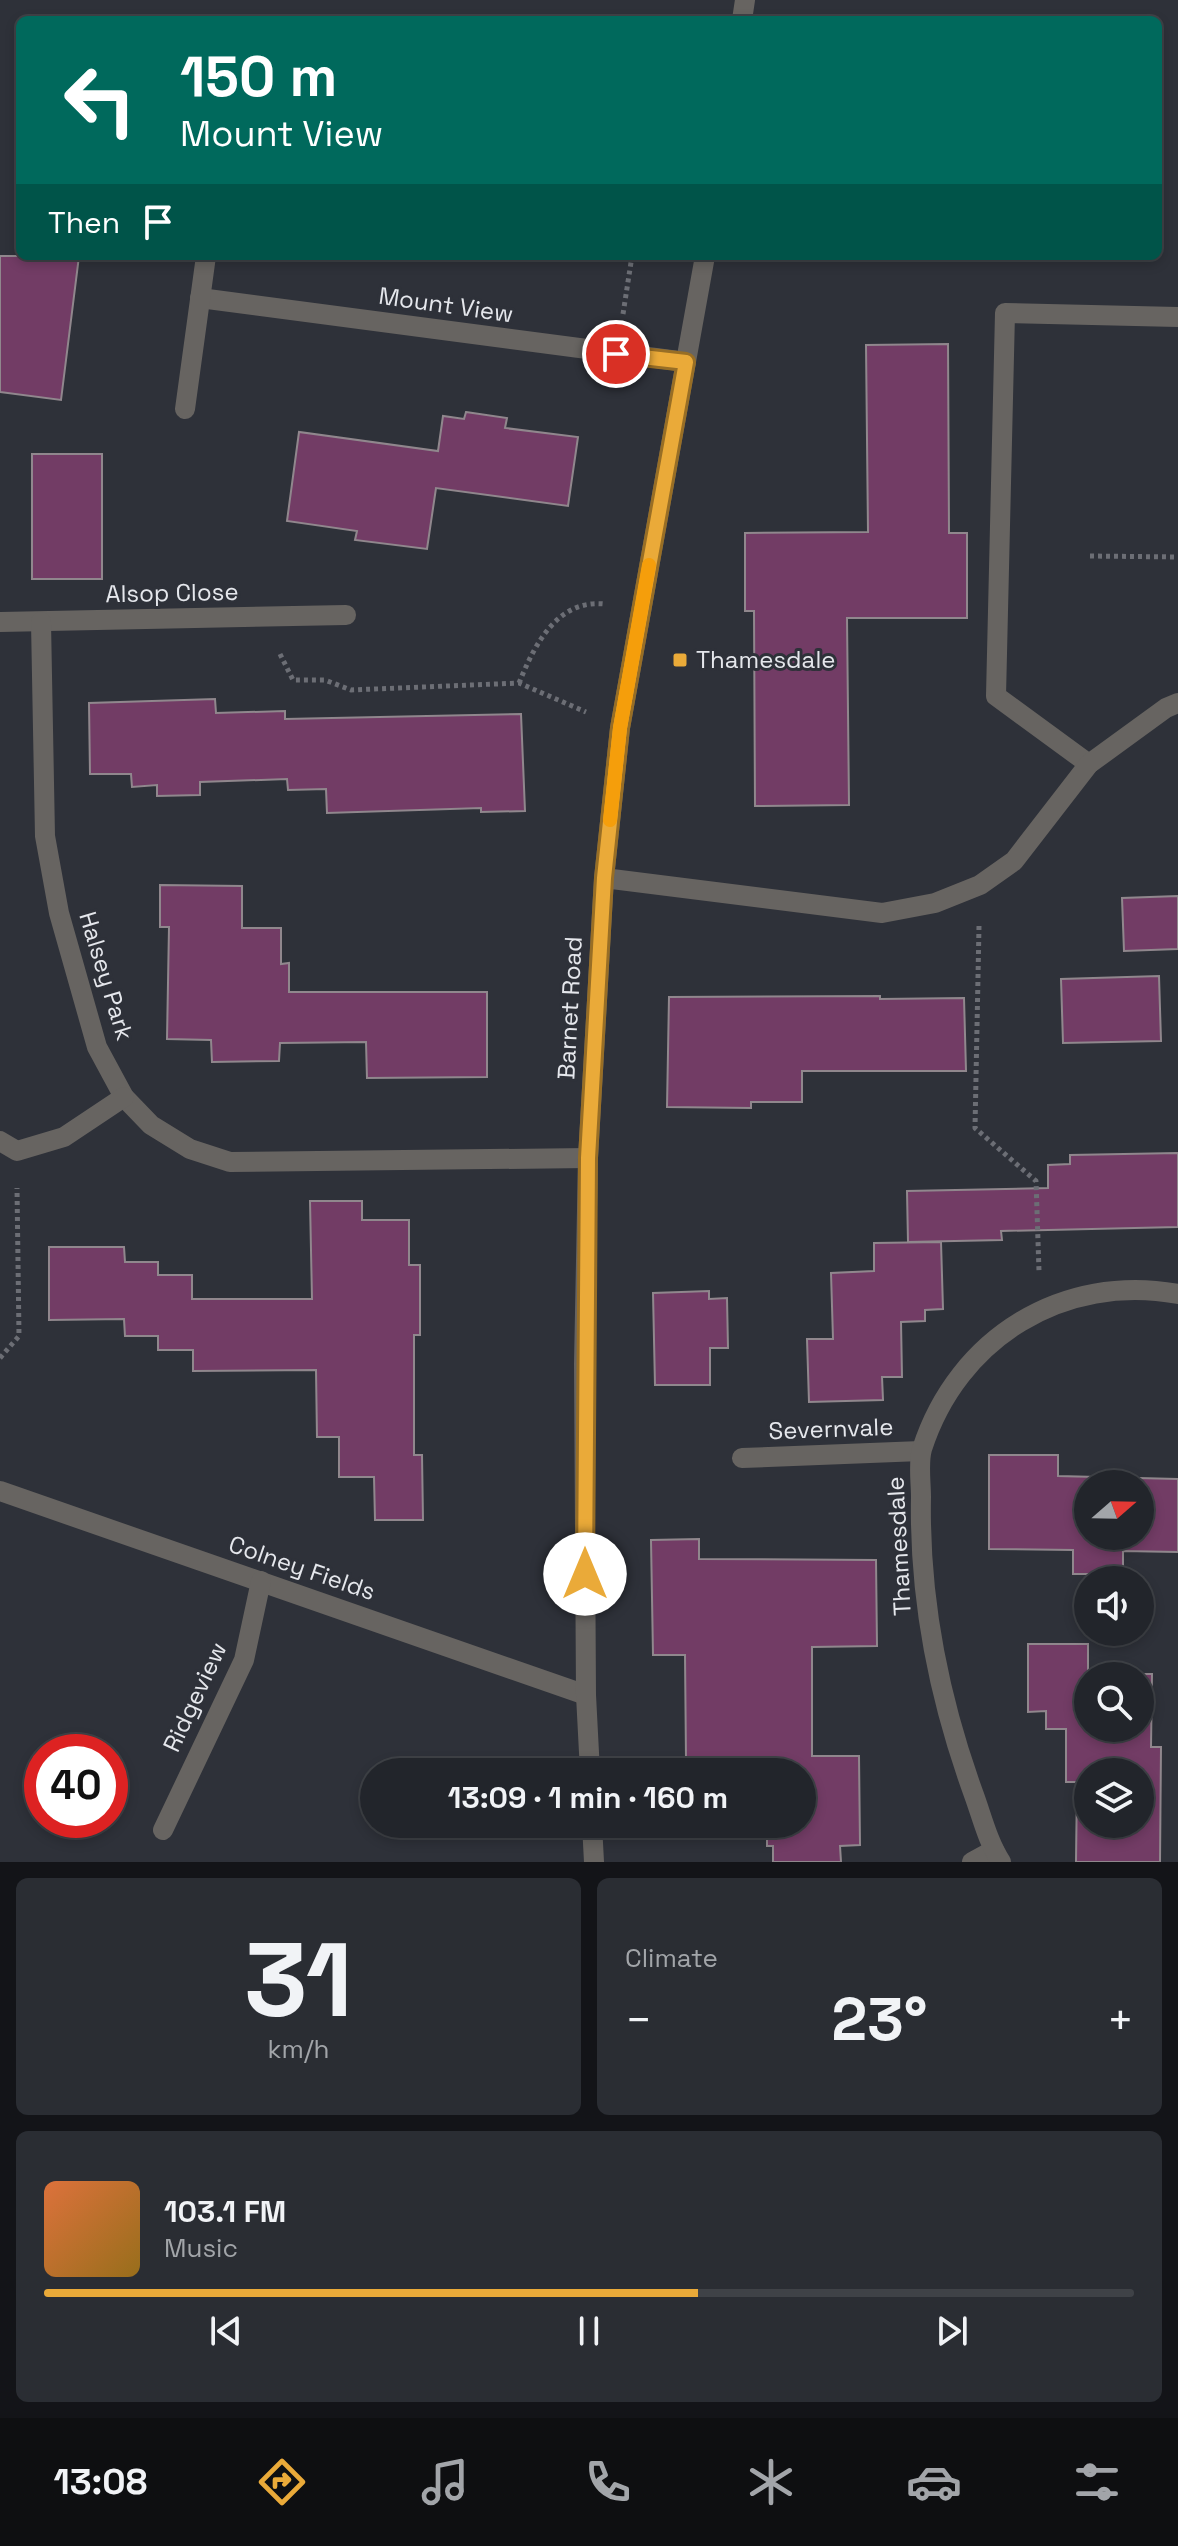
<!DOCTYPE html>
<html lang="en">
<head>
<meta charset="utf-8">
<style>
	body { margin:0; font-family:"Space Grotesk",sans-serif; background:#2a2d33; color:#f1f3f6; height:100vh; display:flex; flex-direction:column; font-size:30px; white-space:nowrap }
	* { box-sizing:border-box; margin:0 }
	p { font-size:26px; color:#a2a5a9 }
	.icon { flex:none; width:44px; height:44px; fill:none; stroke:currentColor; stroke-width:2; stroke-linecap:round; stroke-linejoin:round }
	.map { position:relative; height:1862px; overflow:hidden }
	.drawer { display:flex; flex-direction:column; gap:16px; padding:16px; background:#131418; flex:1 }
	.drawer>* { flex:none }
	.top-card { position:absolute; left:16px; top:16px; width:1146px; height:244px; border-radius:12px; box-shadow:0 4px 12px #0003,0 0 0 2px #3f4247; background:#00695c; color:#fff; overflow:hidden }
	.needle { width:52px; rotate:70deg }
	.buttons { position:absolute; left:1074px; top:1470px; display:grid; gap:16px }
	.buttons a { display:grid; place-items:center; width:80px; height:80px; border-radius:50%; background:#22252b; box-shadow:0 4px 12px #0003,0 0 0 2px #3f4247; font-size:40px }
	.speed { position:absolute; left:24px; top:1734px; display:flex; gap:16px; font-size:40px; font-weight:700; text-align:center }
	.speed>* { display:grid; place-content:center; width:104px; height:104px; border-radius:50%; background:#22252b; box-shadow:0 4px 12px #0003,0 0 0 2px #3f4247; line-height:1 }
	.speed .limit { border:12px solid #d22; background:#fff; color:#111 }
	.pin { position:absolute; display:grid; place-items:center; width:68px; height:68px; color:#fff; margin:-34px; border:4px solid #fff; border-radius:50%; box-shadow:0 2px 8px #0007 }
	.me { position:absolute; width:88px; margin:-44px; rotate:0deg; stroke-linejoin:round; filter:drop-shadow(0 0 6px #0008) }
	.turn { display:flex; align-items:center; gap:28px; height:168px; padding:0 32px; font-size:36px }
	.turn .icon { width:104px; height:104px; stroke-width:2.5 }
	.turn b { display:block; font-size:56px; line-height:68px }
	.then { display:flex; align-items:center; height:76px; padding:0 32px; background:#0003; gap:16px; font-size:30px }
	.big { font-size:60px; font-weight:700; line-height:1.1 }
	.drawer .widget { flex:1; display:flex; flex-direction:column; justify-content:center; gap:12px; min-width:0; padding:0 28px; border-radius:12px; background:#2a2d33 }
	.drawer .dial { align-items:center; gap:0 }
	.dial b { font-size:104px; line-height:1 }
	.song { display:flex; align-items:center; gap:24px }
	.cover { width:96px; height:96px; border-radius:12px; background:linear-gradient(135deg,hsl(20 70% 55%),hsl(40 70% 35%)) }
	.played { height:8px; border-radius:4px; background:linear-gradient(90deg,#eaaa39 60%,#3f4247 60%) }
	.keys { display:flex; justify-content:space-around; direction:ltr }
	.heat { display:flex; justify-content:space-between; align-items:center; font-size:44px; direction:ltr }
	.drawer .tiles { flex:1; display:grid; gap:16px; grid-template-columns:1fr 1fr }
	.widget:last-child { grid-column:span 2 }
	.trip { position:absolute; left:360px; top:1758px; width:456px; height:80px; border-radius:40px; background:#22252b; box-shadow:0 4px 12px #0003,0 0 0 2px #3f4247; font-weight:700; line-height:80px; text-align:center }
	.dock { display:flex; height:128px; justify-content:space-around; align-items:center; background:#0e0f11; color:#a2a5a9 }
	.dock .icon { width:56px; height:56px }
	.dock .active { color:#eaaa39 }
	.dock b { font-size:36px; color:#f1f3f6 }
	.map>svg:first-child { display:block }
	.building { fill:#723c65; stroke:#90878d; stroke-width:2; fill-rule:evenodd }
	.lines { fill:none; stroke-linecap:round; stroke-linejoin:round }
	.path { stroke:#6c6e75; stroke-width:5; stroke-dasharray:4 4; stroke-linecap:butt }
	.service { stroke:#676461; stroke-width:20 }
	.minor { stroke:#676461; stroke-width:20 }
	.tertiary { stroke:#676461; stroke-width:20 }
	.route-casing { stroke:#986e25; stroke-width:20 }
	.route { stroke:#eaaa39; stroke-width:14 }
	.slow { stroke:#f59e0b; stroke-width:14 }
	.poi-dot { fill:#eaaa39; stroke:#2e3139; stroke-width:3 }
	.labels { text-anchor:middle; stroke-width:6; stroke-linejoin:round; paint-order:stroke }
	.street-label { font-size:24px; fill:#e5e7ec; stroke:#2e3139 }
	.poi-label { font-size:24px; fill:#e5e7ec; stroke:#2e3139; text-anchor:start }
</style>
</head>
<body>
<div class="map">
<svg width="1178" height="1862" viewBox="0 0 1178 1862">
	<rect width="100%" height="100%" fill="#2e3139"/>
	<g class="building">
		<path d="M 0,256 L 79,256 L 61,400 L 0,392 Z"/>
		<path d="M 948,344 L 949,533 L 967,533 L 967,618 L 847,618 L 849,805 L 755,806 L 754,611 L 745,611 L 745,533 L 868,532 L 866,345 Z"/>
		<path d="M 466,412 L 507,418 L 505,428 L 578,437 L 568,506 L 436,488 L 427,549 L 355,540 L 357,531 L 287,521 L 299,432 L 438,451 L 443,416 L 464,419 Z"/>
		<rect x="32" y="454" width="70" height="125"/>
		<path d="M 215,699 L 216,713 L 285,711 L 285,719 L 521,714 L 525,811 L 481,812 L 481,808 L 327,813 L 326,789 L 288,790 L 287,779 L 200,782 L 200,795 L 157,796 L 157,785 L 132,787 L 131,774 L 90,774 L 89,703 Z"/>
		<path d="M 160,885 L 242,886 L 242,928 L 281,928 L 281,964 L 289,963 L 289,992 L 487,992 L 487,1077 L 367,1078 L 366,1042 L 280,1043 L 279,1061 L 212,1062 L 211,1040 L 167,1039 L 169,927 L 160,927 Z"/>
		<path d="M 1178,896 L 1178,949 L 1124,951 L 1122,898 Z"/>
		<path d="M 1159,976 L 1161,1041 L 1063,1043 L 1061,979 Z"/>
		<path d="M 880,996 L 880,999 L 964,998 L 966,1071 L 802,1071 L 802,1102 L 751,1102 L 751,1108 L 667,1107 L 669,997 Z"/>
		<path d="M 1178,1153 L 1178,1227 L 1001,1231 L 1002,1240 L 908,1242 L 907,1191 L 1048,1188 L 1048,1165 L 1070,1164 L 1070,1155 Z"/>
		<path d="M 310,1201 L 362,1201 L 362,1220 L 409,1220 L 409,1265 L 420,1265 L 420,1335 L 414,1335 L 414,1455 L 422,1455 L 423,1520 L 375,1520 L 374,1477 L 339,1477 L 339,1437 L 317,1437 L 316,1370 L 193,1371 L 193,1350 L 158,1350 L 158,1336 L 125,1336 L 124,1319 L 49,1320 L 49,1247 L 124,1247 L 125,1262 L 158,1262 L 158,1275 L 192,1275 L 192,1299 L 312,1299 Z"/>
		<path d="M 941,1242 L 943,1309 L 925,1310 L 925,1321 L 901,1322 L 902,1377 L 882,1377 L 883,1400 L 809,1402 L 807,1339 L 833,1339 L 831,1273 L 874,1271 L 874,1243 Z"/>
		<path d="M 709,1291 L 709,1299 L 727,1298 L 728,1348 L 710,1348 L 710,1385 L 655,1385 L 653,1293 Z"/>
		<path d="M 989,1455 L 1058,1455 L 1058,1476 L 1178,1479 L 1178,1552 L 1123,1551 L 1123,1574 L 1073,1574 L 1073,1550 L 989,1549 ZM 1088,1484 L 1140,1484 L 1140,1536 L 1088,1536 Z"/>
		<path d="M 699,1539 L 699,1559 L 876,1560 L 877,1646 L 812,1647 L 812,1756 L 859,1756 L 860,1845 L 840,1846 L 841,1862 L 773,1862 L 773,1846 L 767,1846 L 767,1825 L 713,1825 L 802,1824 L 802,1772 L 713,1772 L 713,1759 L 686,1759 L 685,1655 L 653,1655 L 651,1540 Z"/>
		<path d="M 1028,1644 L 1088,1644 L 1088,1674 L 1152,1674 L 1151,1747 L 1161,1747 L 1160,1862 L 1076,1862 L 1077,1782 L 1066,1782 L 1066,1729 L 1046,1729 L 1046,1711 L 1028,1712 ZM 1088,1676 L 1140,1676 L 1140,1728 L 1088,1728 ZM 1088,1772 L 1140,1772 L 1140,1824 L 1088,1824 Z"/>
	</g>
	<g class="lines">
		<g class="path">
			<path d="M 623,314 L 632,256"/>
			<path d="M 1090,556 L 1178,557"/>
			<path d="M 280,654 L 293,680 L 325,680 L 351,690 L 519,683 L 586,712"/>
			<path d="M 519,683 C 534,646 557,599 604,604"/>
			<path d="M 979,926 L 975,1128 L 1036,1181 L 1039,1271"/>
			<path d="M 0,1358 L 19,1336 L 17,1188"/>
		</g>
		<path class="service" d="M 1089,764 L 996,696 L 1005,313 L 1178,317"/>
		<g class="minor">
			<path d="M 200,298 L 686,362"/>
			<path d="M 185,409 L 206,256"/>
			<path d="M 0,622 L 346,615"/>
			<path d="M 41,622 L 45,836 L 59,913 L 97,1047 L 124,1097 L 151,1125 L 190,1149 L 230,1162 L 588,1158"/>
			<path d="M 604,878 L 882,913 L 935,903 L 980,885 L 1014,861 L 1089,764 L 1166,708 L 1178,703"/>
			<path d="M 0,1141 L 17,1151 L 64,1137 L 124,1097"/>
			<path d="M 742,1458 L 921,1451"/>
			<path d="M 0,1491 L 586,1695"/>
			<path d="M 163,1830 L 244,1660 L 261,1581"/>
			<path d="M 972,1862 L 994,1850"/>
			<path d="M 1001,1862 C 988,1842 982,1817 974,1795 C 939,1699 919,1599 921,1497 C 921,1482 918,1463 922,1449 C 958,1337 1064,1273 1178,1294"/>
		</g>
		<g class="tertiary">
			<path d="M 742,20 L 745,0"/>
			<path d="M 590,1772 L 586,1695 L 584,1364 L 588,1158 L 604,878 L 620,728 L 705,256"/>
			<path d="M 592,1824 L 594,1862"/>
		</g>
	</g>
	<g class="lines">
		<defs>
			<path id="route" d="M 585,1574 L 588,1158 L 604,878 L 620,728 L 686,362 L 616,354"/>
		</defs>
		<use href="#route" class="route-casing"/>
		<use href="#route" class="route"/>
		<path class="slow" d="M 610,820 L 620,728 L 649,565"/>
	</g>
	<rect class="poi-dot" x="672" y="652" width="16" height="16" rx="4"/>
	<g class="labels">
		<g class="street-label">
			<text transform="translate(446 305) rotate(8)" y="8">Mount View</text>
			<text transform="translate(172 593) rotate(-1)" y="8">Alsop Close</text>
			<text transform="translate(106 976) rotate(73)" y="8">Halsey Park</text>
			<text transform="translate(570 1008) rotate(-87)" y="8">Barnet Road</text>
			<text transform="translate(831 1429) rotate(-2)" y="8">Severnvale</text>
			<text transform="translate(899 1546) rotate(-93)" y="8">Thamesdale</text>
			<text transform="translate(302 1568) rotate(19)" y="8">Colney Fields</text>
			<text transform="translate(195 1697) rotate(-65)" y="8">Ridgeview</text>
		</g>
		<g class="poi-label">
			<text x="696" y="668">Thamesdale</text>
		</g>
	</g>
</svg>
<div class="buttons">
<a><svg class="needle" viewBox="-14 -14 28 28"><path d="M0-13l5 13h-10z" fill="#e53935"/><path d="M0 13l5-13h-10z" fill="#a2a5a9"/></svg></a>
<a><svg class="icon" aria-label="sound" viewBox="0 0 24 24"><path d="M4 9h4l5-4v14l-5-4H4zM17 9q2 3 0 6"/></svg></a>
<a><svg class="icon" aria-label="search" viewBox="0 0 24 24"><circle cx="10" cy="10" r="6"/><path d="M15 15l6 6"/></svg></a>
<a><svg class="icon" aria-label="layers" viewBox="0 0 24 24"><path d="M12 4l9 5-9 5-9-5zM3 14l9 5 9-5"/></svg></a>
</div>
<div class="speed"><div class="limit">40</div></div>
<div class="pin" style="left:616px;top:354px;background:#d93025"><svg class="icon" aria-label="arrive" viewBox="0 0 24 24"><path d="M6 21V4h12l-3 4 3 4H6"/></svg></div>
<svg class="me" style="left:585px;top:1574px" viewBox="-20 -20 40 40"><circle r="19" fill="#fff"/><path d="M0-13L10 11 0 6-10 11z" fill="#eaaa39"/></svg>
<div class="trip">13:09 · 1 min · 160 m</div>
<div class="top-card">
<div class="turn"><svg class="icon" aria-label="left" viewBox="0 0 24 24"><path d="M17 20v-9H6M10 6l-5 5 5 5"/></svg><div><b>150 m</b>Mount View</div></div>
<div class="then">Then<svg class="icon" aria-label="arrive" viewBox="0 0 24 24"><path d="M6 21V4h12l-3 4 3 4H6"/></svg></div>
</div>
</div>
<section class="drawer">
<div class="tiles">
<div class="widget dial"><b>31</b><p>km/h</p></div>
<div class="widget"><p>Climate</p>
<div class="heat"><a>−</a><b class="big">23°</b><a>+</a></div>
</div>
<div class="widget">
<div class="song"><i class="cover"></i><div><b>103.1 FM</b><p>Music</p></div></div>
<div class="played"></div>
<div class="keys"><svg class="icon" aria-label="previous" viewBox="0 0 24 24"><path d="M18 5L8 12l10 7zM5 5v14"/></svg><svg class="icon" aria-label="pause" viewBox="0 0 24 24"><path d="M8 5v14M16 5v14"/></svg><svg class="icon" aria-label="next" viewBox="0 0 24 24"><path d="M6 5l10 7-10 7zM19 5v14"/></svg></div>
</div>
</div>
</section>
<nav class="dock">
<b>13:08</b>
<svg class="icon active" aria-label="directions" viewBox="0 0 24 24"><path d="M12 3l9 9-9 9-9-9zM9 14v-3h6M13 9l2 2-2 2"/></svg>
<svg class="icon" aria-label="music" viewBox="0 0 24 24"><path d="M9 18V5l10-2v13"/><circle cx="6" cy="18" r="3"/><circle cx="16" cy="16" r="3"/></svg>
<svg class="icon" aria-label="phone" viewBox="0 0 24 24"><path d="M5 4h4l2 5-3 2q2 4 5 5l2-3 5 2v4C11 20 4 13 5 4z"/></svg>
<svg class="icon" aria-label="climate" viewBox="0 0 24 24"><path d="M12 3v18M4 7l16 10M4 17L20 7"/></svg>
<svg class="icon" aria-label="car" viewBox="0 0 24 24"><path d="M5 17H2v-5l4-1 3-4h7l3 4 3 1v5h-3M9 17h6M6 11h13"/><circle cx="7" cy="17" r="2"/><circle cx="17" cy="17" r="2"/></svg>
<svg class="icon" aria-label="filters" viewBox="0 0 24 24"><path d="M4 7h16M4 17h16"/><circle cx="9" cy="7" r="2"/><circle cx="15" cy="17" r="2"/></svg>
</nav>
</body>
</html>
